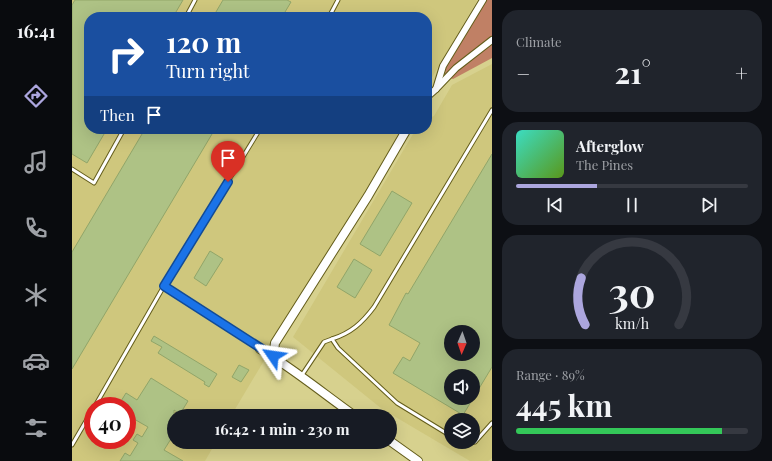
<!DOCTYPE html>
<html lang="en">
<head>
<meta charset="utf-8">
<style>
	body { margin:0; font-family:"Playfair Display",serif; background:#20242c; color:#f1f3f6; height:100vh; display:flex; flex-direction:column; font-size:15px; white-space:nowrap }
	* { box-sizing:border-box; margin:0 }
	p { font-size:13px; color:#9ea1a6 }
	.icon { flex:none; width:22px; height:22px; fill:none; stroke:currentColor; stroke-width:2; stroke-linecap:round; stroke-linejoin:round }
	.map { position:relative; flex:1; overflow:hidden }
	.sheet { display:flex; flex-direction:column; gap:10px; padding:10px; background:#0d0f14; width:280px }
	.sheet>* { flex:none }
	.banner { position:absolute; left:12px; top:12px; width:348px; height:122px; border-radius:16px; box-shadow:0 4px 16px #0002; background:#1a4fa0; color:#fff; overflow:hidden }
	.needle { width:26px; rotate:182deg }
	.buttons { position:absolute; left:372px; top:325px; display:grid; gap:8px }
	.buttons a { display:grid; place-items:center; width:36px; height:36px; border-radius:50%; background:#171b24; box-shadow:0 4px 16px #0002; font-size:20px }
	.speed { position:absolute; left:12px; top:397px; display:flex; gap:8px; font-size:20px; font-weight:700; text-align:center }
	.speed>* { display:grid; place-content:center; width:52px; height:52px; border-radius:50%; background:#171b24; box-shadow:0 4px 16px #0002; line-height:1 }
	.speed .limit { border:6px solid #d22; background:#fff; color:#111 }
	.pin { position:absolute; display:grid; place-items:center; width:34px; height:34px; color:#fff; margin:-41px -17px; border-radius:50% 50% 50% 0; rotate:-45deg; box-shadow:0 0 4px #0007 }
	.pin .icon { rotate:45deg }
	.me { position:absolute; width:44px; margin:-22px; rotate:302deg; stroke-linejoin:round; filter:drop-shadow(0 0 3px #0008) }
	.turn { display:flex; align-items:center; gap:14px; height:84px; padding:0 16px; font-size:18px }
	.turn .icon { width:52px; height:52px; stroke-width:2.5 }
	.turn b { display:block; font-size:28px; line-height:34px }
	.then { display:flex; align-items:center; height:38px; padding:0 16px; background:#0003; gap:8px; font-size:15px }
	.big { font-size:30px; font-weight:700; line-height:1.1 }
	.sheet .card { flex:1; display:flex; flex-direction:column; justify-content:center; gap:6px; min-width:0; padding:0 14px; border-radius:16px; background:#20242c }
	.sheet .dial { align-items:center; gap:0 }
	.dial svg { height:104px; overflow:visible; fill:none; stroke:#363941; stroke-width:7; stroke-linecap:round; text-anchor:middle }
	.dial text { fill:#f1f3f6; stroke:none }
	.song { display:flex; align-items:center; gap:12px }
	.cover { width:48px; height:48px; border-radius:6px; background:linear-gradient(135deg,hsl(170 70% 55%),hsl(90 70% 35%)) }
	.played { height:4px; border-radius:2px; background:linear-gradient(90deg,#aca6de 35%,#363941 35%) }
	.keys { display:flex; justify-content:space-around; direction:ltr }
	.heat { display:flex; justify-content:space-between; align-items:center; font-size:22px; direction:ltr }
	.charge { height:6px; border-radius:3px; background:linear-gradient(90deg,#34c759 89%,#363941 0) }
	.trip { position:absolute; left:95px; top:409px; width:230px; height:40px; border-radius:20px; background:#171b24; box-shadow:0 4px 16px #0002; font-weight:700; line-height:40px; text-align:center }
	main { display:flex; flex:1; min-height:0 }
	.menu { display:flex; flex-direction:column; width:72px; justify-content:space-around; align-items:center; background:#090b0e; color:#9ea1a6 }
	.menu .icon { width:28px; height:28px }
	.menu .on { color:#aca6de }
	.menu b { font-size:18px; color:#f1f3f6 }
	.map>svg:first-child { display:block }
	.built { fill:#cfc77d; fill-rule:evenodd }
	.forest { fill:#c08065 }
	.building { fill:#aec285; stroke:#91a569; fill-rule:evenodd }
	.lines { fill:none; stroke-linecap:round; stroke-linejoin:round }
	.lane-casing { stroke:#645d1b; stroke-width:5 }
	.street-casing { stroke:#645d1b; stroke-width:8 }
	.secondary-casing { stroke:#645d1b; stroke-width:10 }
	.lane { stroke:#fff; stroke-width:3 }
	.street { stroke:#fff; stroke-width:6 }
	.secondary { stroke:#fff; stroke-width:8 }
	.route-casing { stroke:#114b97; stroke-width:10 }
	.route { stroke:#1a73e8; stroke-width:7 }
</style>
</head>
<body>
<main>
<nav class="menu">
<b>16:41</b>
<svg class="icon on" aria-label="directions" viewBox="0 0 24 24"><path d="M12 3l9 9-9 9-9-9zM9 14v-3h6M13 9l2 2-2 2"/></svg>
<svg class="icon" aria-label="music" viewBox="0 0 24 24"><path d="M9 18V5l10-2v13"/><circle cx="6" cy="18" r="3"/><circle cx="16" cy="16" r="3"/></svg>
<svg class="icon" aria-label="phone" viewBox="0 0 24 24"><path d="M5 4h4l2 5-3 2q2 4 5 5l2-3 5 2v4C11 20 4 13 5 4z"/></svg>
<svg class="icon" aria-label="climate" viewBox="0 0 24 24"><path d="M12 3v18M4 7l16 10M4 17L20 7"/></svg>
<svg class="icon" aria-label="car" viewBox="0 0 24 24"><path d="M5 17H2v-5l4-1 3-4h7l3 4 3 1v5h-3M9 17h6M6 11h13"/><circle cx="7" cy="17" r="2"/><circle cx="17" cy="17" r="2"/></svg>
<svg class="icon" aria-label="filters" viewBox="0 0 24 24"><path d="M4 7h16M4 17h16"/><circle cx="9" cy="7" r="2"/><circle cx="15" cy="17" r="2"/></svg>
</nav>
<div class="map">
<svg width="420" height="461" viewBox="0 0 420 461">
	<rect width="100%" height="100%" fill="#d7d18e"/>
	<g class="built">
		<path d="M 0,0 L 404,0 L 405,1 L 355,86 L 355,17 L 17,17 L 17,129 L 330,129 L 159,416 L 102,416 L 102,442 L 144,442 L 133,461 L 0,461 ZM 21,406 L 55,406 L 55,440 L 21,440 Z"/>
		<path d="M 420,64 L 420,458 L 416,461 L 398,461 L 310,409 L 221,337 L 344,129 L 355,129 L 355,119 L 362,116 L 380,85 ZM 379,332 L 401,332 L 401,354 L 379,354 ZM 379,376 L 401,376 L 401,398 L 379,398 ZM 379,420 L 401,420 L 401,442 L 379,442 Z"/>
	</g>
	<g class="forest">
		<path d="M 414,0 L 420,0 L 420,38 L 374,76 L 373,74 L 374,66 Z"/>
		<path d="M 420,42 L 420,58 L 381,79 L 378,78 L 391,63 Z"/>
	</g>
	<g class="building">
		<path d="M 3,0 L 111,0 L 101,17 L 17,17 L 17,129 L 35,129 L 15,163 L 0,154 L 0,5 Z"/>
		<path d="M 151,0 L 215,0 L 219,2 L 210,17 L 141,17 Z"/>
		<path d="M 73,129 L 143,129 L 0,369 L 0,252 Z"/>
		<path d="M 420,154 L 420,367 L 391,415 L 321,373 L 331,357 L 338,361 L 348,343 L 317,325 L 334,293 L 336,294 ZM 379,332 L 401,332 L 401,354 L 379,354 ZM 379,376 L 401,376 L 401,398 L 379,398 Z"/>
		<path d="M 320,191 L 340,203 L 308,256 L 288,244 Z"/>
		<path d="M 138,251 L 151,259 L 134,286 L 122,278 Z"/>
		<path d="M 282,259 L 300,270 L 283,298 L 265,287 Z"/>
		<path d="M 82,336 L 145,374 L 137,387 L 132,384 L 133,382 L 86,353 L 90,347 L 79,341 Z"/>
		<path d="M 167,365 L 177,370 L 169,382 L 160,377 Z"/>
		<path d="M 79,378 L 116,401 L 108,414 L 102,410 L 102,434 L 92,450 L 111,461 L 48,461 L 53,453 L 58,456 L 66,443 L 61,440 L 65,434 L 70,437 L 76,427 L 55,415 L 55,406 L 46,406 L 54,393 L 65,400 Z"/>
	</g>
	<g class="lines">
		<defs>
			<g id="lane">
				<path d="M 114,17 L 123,0"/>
				<path d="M 257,17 L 266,0"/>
				<path d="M 0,169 L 22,183 L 52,129"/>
				<path d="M 92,286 L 188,348"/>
				<path d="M 230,375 L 252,342 L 260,339"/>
				<path d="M 23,406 L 92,286 L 188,129"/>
				<path d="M 379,436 L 325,403 L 266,348 L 260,339 C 279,333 290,323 302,307 L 420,110"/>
				<path d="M 388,442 L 392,444 L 403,442 L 420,423"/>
				<path d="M 0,445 L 21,409"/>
			</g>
			<g id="street">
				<path d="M 364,89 L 371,66 L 411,0"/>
				<path d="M 355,97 L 364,89 L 384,68 L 420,40"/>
			</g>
			<g id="secondary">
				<path d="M 188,349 L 201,357"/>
				<path d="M 283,416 C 255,396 229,375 201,357 L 203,343 L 296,196 L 335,129"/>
				<path d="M 318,441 L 346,461"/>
			</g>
		</defs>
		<use href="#lane" class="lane-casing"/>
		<use href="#street" class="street-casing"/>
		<use href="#secondary" class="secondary-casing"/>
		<use href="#lane" class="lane"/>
		<use href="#street" class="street"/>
		<use href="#secondary" class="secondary"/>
	</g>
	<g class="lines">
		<defs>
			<path id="route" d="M 156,182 L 92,286 L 201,356"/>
		</defs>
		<use href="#route" class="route-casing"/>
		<use href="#route" class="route"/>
	</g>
</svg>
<div class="buttons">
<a><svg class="needle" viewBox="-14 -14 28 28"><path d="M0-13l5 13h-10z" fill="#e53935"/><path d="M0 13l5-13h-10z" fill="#9ea1a6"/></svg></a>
<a><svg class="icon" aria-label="sound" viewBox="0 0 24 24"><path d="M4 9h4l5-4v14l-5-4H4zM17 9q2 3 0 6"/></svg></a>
<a><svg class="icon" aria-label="layers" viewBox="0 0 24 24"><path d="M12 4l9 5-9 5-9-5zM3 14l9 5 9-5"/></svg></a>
</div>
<div class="speed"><div class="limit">40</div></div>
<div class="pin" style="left:156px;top:182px;background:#d93025"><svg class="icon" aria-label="arrive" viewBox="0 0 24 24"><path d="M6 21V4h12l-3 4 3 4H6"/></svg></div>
<svg class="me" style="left:201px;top:356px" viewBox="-20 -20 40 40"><path d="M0-17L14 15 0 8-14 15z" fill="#1a73e8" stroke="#fff" stroke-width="4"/></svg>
<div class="trip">16:42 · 1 min · 230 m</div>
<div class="banner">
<div class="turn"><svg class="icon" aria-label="right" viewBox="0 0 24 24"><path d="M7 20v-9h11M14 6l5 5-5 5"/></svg><div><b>120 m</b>Turn right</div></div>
<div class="then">Then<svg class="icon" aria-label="arrive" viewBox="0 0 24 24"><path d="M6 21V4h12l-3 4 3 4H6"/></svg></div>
</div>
</div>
<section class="sheet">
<div class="card"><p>Climate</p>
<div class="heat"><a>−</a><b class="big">21°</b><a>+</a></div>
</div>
<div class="card">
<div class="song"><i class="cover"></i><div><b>Afterglow</b><p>The Pines</p></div></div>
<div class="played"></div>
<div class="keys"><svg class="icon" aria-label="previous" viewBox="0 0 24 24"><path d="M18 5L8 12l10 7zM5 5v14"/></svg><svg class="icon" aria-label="pause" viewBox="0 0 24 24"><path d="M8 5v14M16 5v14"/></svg><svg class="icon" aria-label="next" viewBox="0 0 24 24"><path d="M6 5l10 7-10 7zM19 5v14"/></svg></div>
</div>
<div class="card dial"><svg viewBox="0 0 100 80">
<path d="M14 69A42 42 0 1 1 86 69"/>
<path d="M14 69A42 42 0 0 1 11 33" stroke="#aca6de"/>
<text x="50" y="56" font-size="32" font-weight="700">30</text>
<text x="50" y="72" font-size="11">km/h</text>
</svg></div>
<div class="card"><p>Range · 89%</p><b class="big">445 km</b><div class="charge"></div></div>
</section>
</main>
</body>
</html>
